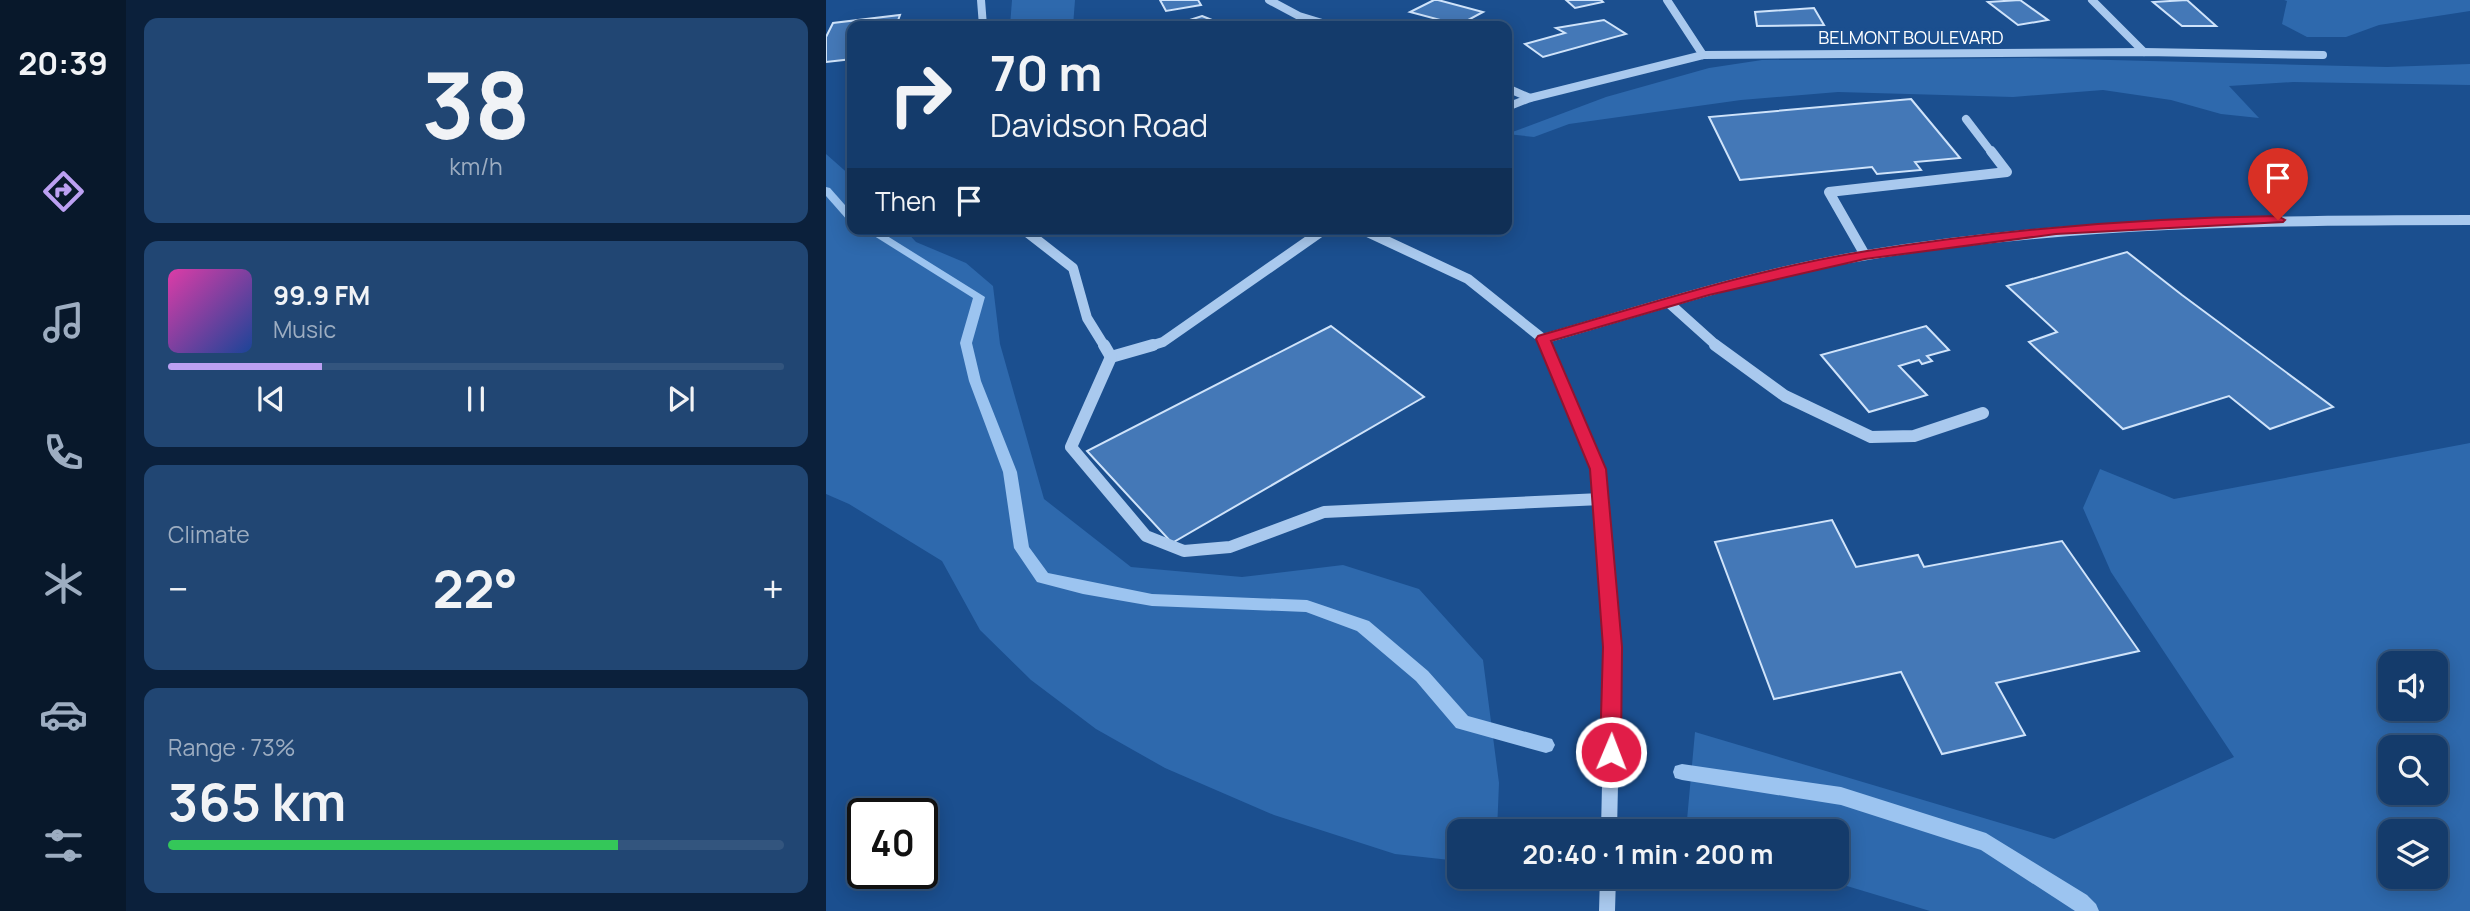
<!DOCTYPE html>
<html lang="en">
<head>
<meta charset="utf-8">
<style>
	body { margin:0; font-family:Manrope,sans-serif; background:#214673; color:#f1f3f6; height:100vh; display:flex; flex-direction:column; font-size:26px; white-space:nowrap }
	* { box-sizing:border-box; margin:0 }
	p { font-size:23px; color:#9dadc1 }
	.icon { flex:none; width:38px; height:38px; fill:none; stroke:currentColor; stroke-width:2; stroke-linecap:round; stroke-linejoin:round }
	.map { position:relative; flex:1; overflow:hidden }
	.side { display:flex; flex-direction:column; gap:18px; padding:18px; background:#0b203b; width:700px }
	.side>* { flex:none }
	.guide { position:absolute; left:21px; top:21px; width:665px; height:214px; border-radius:14px; box-shadow:0 4px 18px #0003,0 0 0 2px #33557e; background:#143b6b; color:#f1f3f6; overflow:hidden }
	.tools { position:absolute; left:1552px; top:651px; display:grid; gap:14px }
	.tools a { display:grid; place-items:center; width:70px; height:70px; border-radius:14px; background:#143b6b; box-shadow:0 4px 18px #0003,0 0 0 2px #33557e; font-size:35px }
	.speed { position:absolute; left:21px; top:798px; display:flex; gap:14px; font-size:35px; font-weight:700; text-align:center }
	.speed>* { display:grid; place-content:center; width:91px; height:91px; border-radius:50%; background:#143b6b; box-shadow:0 4px 18px #0003,0 0 0 2px #33557e; line-height:1 }
	.speed .limit { border:4px solid #111; border-radius:10px; background:#fff; color:#111 }
	.pin { position:absolute; display:grid; place-items:center; width:60px; height:60px; color:#fff; margin:-72px -30px; border-radius:50% 50% 50% 0; rotate:-45deg; box-shadow:0 0 7px #0007 }
	.pin .icon { rotate:45deg }
	.me { position:absolute; width:77px; margin:-38px; rotate:1deg; stroke-linejoin:round; filter:drop-shadow(0 0 5px #0008) }
	.turn { display:flex; align-items:center; gap:24px; height:147px; padding:0 28px; font-size:32px }
	.turn .icon { width:91px; height:91px; stroke-width:2.5 }
	.turn b { display:block; font-size:49px; line-height:60px }
	.then { display:flex; align-items:center; height:66px; padding:0 28px; background:#0003; gap:14px; font-size:26px }
	.big { font-size:52px; font-weight:700; line-height:1.1 }
	.side .tile { flex:1; display:flex; flex-direction:column; justify-content:center; gap:10px; min-width:0; padding:0 24px; border-radius:14px; background:#214673 }
	.side .dial { align-items:center; gap:0 }
	.dial b { font-size:91px; line-height:1 }
	.song { display:flex; align-items:center; gap:21px }
	.cover { width:84px; height:84px; border-radius:10px; background:linear-gradient(135deg,hsl(320 70% 55%),hsl(220 70% 35%)) }
	.played { height:7px; border-radius:4px; background:linear-gradient(90deg,#bca0f2 25%,#33557e 25%) }
	.keys { display:flex; justify-content:space-around; direction:ltr }
	.heat { display:flex; justify-content:space-between; align-items:center; font-size:38px; direction:ltr }
	.charge { height:10px; border-radius:5px; background:linear-gradient(90deg,#34c759 73%,#33557e 0) }
	.trip { position:absolute; left:621px; top:819px; width:402px; height:70px; border-radius:14px; background:#143b6b; box-shadow:0 4px 18px #0003,0 0 0 2px #33557e; font-weight:700; line-height:70px; text-align:center }
	main { display:flex; flex:1; min-height:0 }
	.menu { display:flex; flex-direction:column; width:126px; justify-content:space-around; align-items:center; background:#08182b; color:#9dadc1 }
	.menu .icon { width:49px; height:49px }
	.menu .current { color:#bca0f2 }
	.menu b { font-size:32px; color:#f1f3f6 }
	.map>svg:first-child { display:block }
	.green { fill:#2e69ad; fill-rule:evenodd }
	.lines { fill:none; stroke-linecap:round; stroke-linejoin:round }
	.stream { fill:#9cc4f0; fill-rule:evenodd }
	.building { fill:#4478b7; stroke:#cfe3fa; stroke-width:2 }
	.minor-far3 { stroke:#a9c9ee; stroke-width:8 }
	.minor-far2 { stroke:#a9c9ee; stroke-width:10 }
	.minor-far1 { stroke:#a9c9ee; stroke-width:12 }
	.minor { stroke:#a9c9ee; stroke-width:16 }
	.route { fill:#e11d48; stroke:#92132f; stroke-width:2 }
	.labels { text-anchor:middle; stroke-width:7; stroke-linejoin:round; paint-order:stroke }
	.far-street-label { font-size:18px; fill:#fff; stroke:#1b4f8f }
</style>
</head>
<body>
<main>
<nav class="menu">
<b>20:39</b>
<svg class="icon current" aria-label="directions" viewBox="0 0 24 24"><path d="M12 3l9 9-9 9-9-9zM9 14v-3h6M13 9l2 2-2 2"/></svg>
<svg class="icon" aria-label="music" viewBox="0 0 24 24"><path d="M9 18V5l10-2v13"/><circle cx="6" cy="18" r="3"/><circle cx="16" cy="16" r="3"/></svg>
<svg class="icon" aria-label="phone" viewBox="0 0 24 24"><path d="M5 4h4l2 5-3 2q2 4 5 5l2-3 5 2v4C11 20 4 13 5 4z"/></svg>
<svg class="icon" aria-label="climate" viewBox="0 0 24 24"><path d="M12 3v18M4 7l16 10M4 17L20 7"/></svg>
<svg class="icon" aria-label="car" viewBox="0 0 24 24"><path d="M5 17H2v-5l4-1 3-4h7l3 4 3 1v5h-3M9 17h6M6 11h13"/><circle cx="7" cy="17" r="2"/><circle cx="17" cy="17" r="2"/></svg>
<svg class="icon" aria-label="filters" viewBox="0 0 24 24"><path d="M4 7h16M4 17h16"/><circle cx="9" cy="7" r="2"/><circle cx="15" cy="17" r="2"/></svg>
</nav>
<section class="side">
<div class="tile dial"><b>38</b><p>km/h</p></div>
<div class="tile">
<div class="song"><i class="cover"></i><div><b>99.9 FM</b><p>Music</p></div></div>
<div class="played"></div>
<div class="keys"><svg class="icon" aria-label="previous" viewBox="0 0 24 24"><path d="M18 5L8 12l10 7zM5 5v14"/></svg><svg class="icon" aria-label="pause" viewBox="0 0 24 24"><path d="M8 5v14M16 5v14"/></svg><svg class="icon" aria-label="next" viewBox="0 0 24 24"><path d="M6 5l10 7-10 7zM19 5v14"/></svg></div>
</div>
<div class="tile"><p>Climate</p>
<div class="heat"><a>−</a><b class="big">22°</b><a>+</a></div>
</div>
<div class="tile"><p>Range · 73%</p><b class="big">365 km</b><div class="charge"></div></div>
</section>
<div class="map">
<svg width="1644" height="911" viewBox="0 0 1644 911">
	<rect width="100%" height="100%" fill="#1b4f8f"/>
	<g class="green">
		<path d="M 186,0 L 249,0 L 247,26 L 184,26 Z"/>
		<path d="M 1458,0 L 1644,0 L 1644,11 L 1553,25 L 1520,37 L 1481,37 L 1456,24 L 1461,1 Z"/>
		<path d="M 1202,58 L 1561,67 L 1644,64 L 1644,85 L 1467,82 L 1403,86 L 1433,118 L 1395,114 L 1345,100 L 1277,90 L 1187,97 L 1012,92 L 915,100 L 743,124 L 708,137 L 681,134 L 780,97 L 883,68 L 936,60 Z"/>
		<path d="M 0,154 L 26,177 L 26,229 L 78,229 L 90,242 L 140,263 L 167,286 L 174,344 L 218,499 L 305,567 L 416,577 L 517,565 L 593,589 L 657,660 L 673,783 L 671,831 L 634,831 L 633,861 L 569,854 L 448,815 L 339,768 L 270,729 L 205,680 L 154,630 L 116,561 L 23,504 L 0,494 Z"/>
		<path d="M 1644,443 L 1644,911 L 1104,911 L 991,877 L 1012,877 L 1012,831 L 860,831 L 869,732 L 1228,839 L 1408,757 L 1285,572 L 1257,508 L 1274,469 L 1348,499 ZM 1610,663 L 1610,709 L 1564,709 L 1564,663 ZM 1610,747 L 1610,793 L 1564,793 L 1564,747 ZM 1610,831 L 1610,877 L 1564,877 L 1564,831 Z"/>
	</g>
	<g class="lines">
		<g class="stream">
			<path d="M 0,187 L 4,188 L 26,213 L 26,222 L 22,221 L 0,196 Z"/>
			<path d="M 37,229 L 50,229 L 159,297 L 146,343 L 155,381 L 191,472 L 203,547 L 222,573 L 326,594 L 481,600 L 543,621 L 602,671 L 642,716 L 726,739 L 729,745 L 726,751 L 720,753 L 630,728 L 590,681 L 531,631 L 480,612 L 326,606 L 257,594 L 211,582 L 188,548 L 177,472 L 143,381 L 134,343 L 147,298 Z"/>
			<path d="M 856,764 L 1015,787 L 1160,833 L 1261,895 L 1270,904 L 1273,911 L 1249,911 L 1155,850 L 1015,805 L 856,780 L 849,778 L 847,772 L 849,766 Z"/>
		</g>
	</g>
	<g class="building">
		<path d="M 334,0 L 372,0 L 375,5 L 340,11 Z"/>
		<path d="M 608,0 L 612,0 L 657,12 L 633,25 L 584,12 Z"/>
		<path d="M 740,0 L 775,0 L 777,2 L 749,8 Z"/>
		<path d="M 1194,0 L 1222,20 L 1192,25 L 1162,2 Z"/>
		<path d="M 1361,0 L 1390,26 L 1356,26 L 1327,2 Z"/>
		<path d="M 988,8 L 998,25 L 931,26 L 929,12 Z"/>
		<path d="M 74,15 L 70,26 L 26,26 L 26,59 L 0,62 L 0,37 L 7,23 Z"/>
		<path d="M 376,16 L 401,26 L 345,26 Z"/>
		<path d="M 778,20 L 800,34 L 717,57 L 699,44 L 739,33 L 730,28 Z"/>
		<path d="M 1085,99 L 1134,158 L 1089,162 L 1095,170 L 1051,174 L 1046,167 L 914,180 L 883,117 Z"/>
		<path d="M 1301,252 L 1356,295 L 1507,407 L 1444,429 L 1403,396 L 1297,429 L 1203,342 L 1231,332 L 1181,286 Z"/>
		<path d="M 505,326 L 598,397 L 346,543 L 261,451 Z"/>
		<path d="M 1100,326 L 1123,350 L 1101,356 L 1106,361 L 1096,364 L 1093,360 L 1073,366 L 1101,395 L 1043,412 L 995,355 Z"/>
		<path d="M 1006,520 L 1030,567 L 1092,555 L 1098,567 L 1236,541 L 1313,651 L 1170,683 L 1199,735 L 1116,754 L 1075,672 L 948,699 L 889,542 Z"/>
	</g>
	<g class="lines">
		<g class="minor-far3">
			<path d="M 155,0 L 157,26"/>
			<path d="M 443,0 L 473,16 L 506,26"/>
			<path d="M 841,0 L 877,55"/>
			<path d="M 1266,0 L 1318,52"/>
			<path d="M 681,88 L 704,98"/>
			<path d="M 681,107 L 704,98 L 877,55 L 1318,52 L 1497,55"/>
			<path d="M 1140,119 L 1166,153"/>
		</g>
		<g class="minor-far2">
			<path d="M 197,229 L 247,268 L 261,318 L 279,347"/>
			<path d="M 535,229 L 642,279 L 717,339 L 720,347"/>
			<path d="M 1039,255 L 1003,192 L 1181,172 L 1165,151"/>
			<path d="M 843,303 L 892,347"/>
			<path d="M 717,339 C 824,308 930,273 1041,255 C 1240,222 1442,220 1644,220"/>
			<path d="M 321,347 L 337,342 L 499,229"/>
		</g>
		<g class="minor-far1">
			<path d="M 278,345 L 285,357 L 327,345"/>
			<path d="M 719,345 L 772,469 L 783,595"/>
			<path d="M 889,345 L 959,396 L 1045,437 L 1088,436 L 1157,413"/>
			<path d="M 285,357 L 245,447 L 320,536 L 358,551 L 404,547 L 498,512 L 775,499"/>
		</g>
		<g class="minor">
			<path d="M 782,593 L 787,647 L 783,831"/>
			<path d="M 781,911 L 782,877"/>
		</g>
	</g>
	<path class="route" d="M 1452,216 L 1459,220 L 1457,222 L 1230,234 L 1039,259 L 883,295 L 725,341 L 780,469 L 796,647 L 795,752 L 792,759 L 785,762 L 777,759 L 774,752 L 777,647 L 764,469 L 710,339 L 712,336 C 820,305 929,269 1041,251 C 1177,229 1315,218 1452,216 Z"/>
	<g class="labels">
		<g class="far-street-label">
			<text x="1085" y="44">BELMONT BOULEVARD</text>
		</g>
	</g>
</svg>
<div class="tools">
<a><svg class="icon" aria-label="sound" viewBox="0 0 24 24"><path d="M4 9h4l5-4v14l-5-4H4zM17 9q2 3 0 6"/></svg></a>
<a><svg class="icon" aria-label="search" viewBox="0 0 24 24"><circle cx="10" cy="10" r="6"/><path d="M15 15l6 6"/></svg></a>
<a><svg class="icon" aria-label="layers" viewBox="0 0 24 24"><path d="M12 4l9 5-9 5-9-5zM3 14l9 5 9-5"/></svg></a>
</div>
<div class="speed"><div class="limit">40</div></div>
<div class="pin" style="left:1452px;top:220px;background:#d93025"><svg class="icon" aria-label="arrive" viewBox="0 0 24 24"><path d="M6 21V4h12l-3 4 3 4H6"/></svg></div>
<svg class="me" style="left:785px;top:752px" viewBox="-20 -20 40 40"><circle r="17" fill="#e11d48" stroke="#fff" stroke-width="3"/><path d="M0-11L8 9 0 5-8 9z" fill="#fff"/></svg>
<div class="trip">20:40 · 1 min · 200 m</div>
<div class="guide">
<div class="turn"><svg class="icon" aria-label="right" viewBox="0 0 24 24"><path d="M7 20v-9h11M14 6l5 5-5 5"/></svg><div><b>70 m</b>Davidson Road</div></div>
<div class="then">Then<svg class="icon" aria-label="arrive" viewBox="0 0 24 24"><path d="M6 21V4h12l-3 4 3 4H6"/></svg></div>
</div>
</div>
</main>
</body>
</html>
